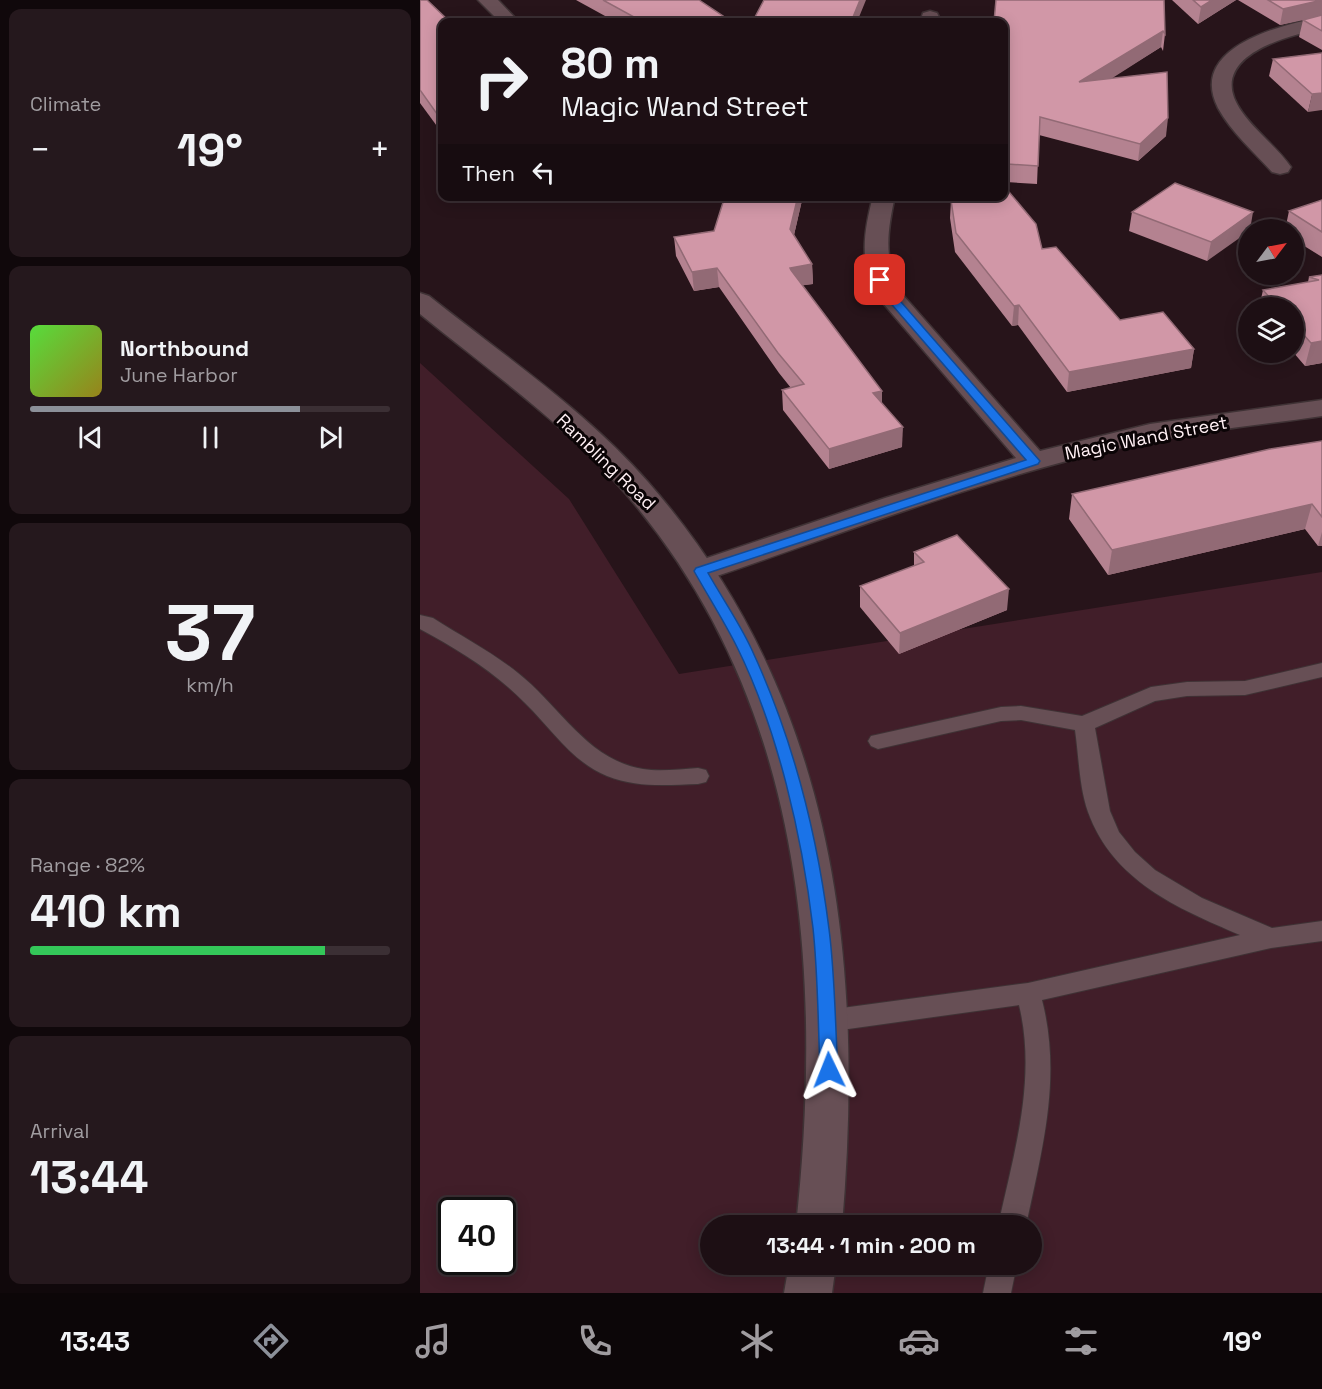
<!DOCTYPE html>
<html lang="en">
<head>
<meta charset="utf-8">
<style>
	body { margin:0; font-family:"Space Grotesk",sans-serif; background:#25181d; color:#f1f3f6; height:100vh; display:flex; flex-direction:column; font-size:22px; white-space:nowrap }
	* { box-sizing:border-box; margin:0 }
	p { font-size:20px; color:#a09ca0 }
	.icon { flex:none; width:33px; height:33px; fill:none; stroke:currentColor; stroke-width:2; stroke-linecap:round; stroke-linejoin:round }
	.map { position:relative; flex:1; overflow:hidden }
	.sheet { display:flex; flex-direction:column; gap:9px; padding:9px; background:#10080b; width:420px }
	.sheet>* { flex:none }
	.hud { position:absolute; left:18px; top:18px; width:570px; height:183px; border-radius:12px; box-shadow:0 3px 15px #0003,0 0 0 2px #3b2f34; background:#1d0f14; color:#f1f3f6; overflow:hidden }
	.needle { width:39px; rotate:58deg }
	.tools { position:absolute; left:818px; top:219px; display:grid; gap:12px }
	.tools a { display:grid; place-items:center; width:66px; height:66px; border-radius:50%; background:#1d0f14; box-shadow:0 3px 15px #0003,0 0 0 2px #3b2f34; font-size:30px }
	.speed { position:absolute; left:18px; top:1197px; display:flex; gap:12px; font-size:30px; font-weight:700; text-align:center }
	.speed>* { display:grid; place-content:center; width:78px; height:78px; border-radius:50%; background:#1d0f14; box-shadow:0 3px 15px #0003,0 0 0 2px #3b2f34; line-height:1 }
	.speed .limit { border:3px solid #111; border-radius:9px; background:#fff; color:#111 }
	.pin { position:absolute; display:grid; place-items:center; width:51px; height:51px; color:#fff; margin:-26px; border-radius:12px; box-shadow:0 3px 9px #0006 }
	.me { position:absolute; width:66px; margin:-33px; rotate:358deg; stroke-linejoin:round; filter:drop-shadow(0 0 4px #0008) }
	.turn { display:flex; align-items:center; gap:21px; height:126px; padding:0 24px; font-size:27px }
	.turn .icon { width:78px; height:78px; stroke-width:2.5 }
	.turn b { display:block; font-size:42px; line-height:51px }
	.then { display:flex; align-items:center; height:57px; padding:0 24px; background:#0003; gap:12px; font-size:22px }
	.big { font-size:45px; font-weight:700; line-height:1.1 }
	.sheet .widget { flex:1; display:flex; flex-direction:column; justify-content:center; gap:9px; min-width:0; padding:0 21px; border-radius:12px; background:#25181d }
	.sheet .dial { align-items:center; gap:0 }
	.dial b { font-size:78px; line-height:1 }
	.song { display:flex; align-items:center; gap:18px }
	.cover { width:72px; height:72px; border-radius:9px; background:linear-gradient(135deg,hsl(110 70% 55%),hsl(50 70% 35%)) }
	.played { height:6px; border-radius:3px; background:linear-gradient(90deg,#8c9099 75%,#3b2f34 75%) }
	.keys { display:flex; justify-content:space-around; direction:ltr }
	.heat { display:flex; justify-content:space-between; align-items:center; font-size:33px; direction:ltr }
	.charge { height:9px; border-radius:4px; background:linear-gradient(90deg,#34c759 82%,#3b2f34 0) }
	.trip { position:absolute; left:280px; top:1215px; width:342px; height:60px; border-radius:30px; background:#1d0f14; box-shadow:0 3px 15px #0003,0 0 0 2px #3b2f34; font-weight:700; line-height:60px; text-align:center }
	.tabs { display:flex; height:96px; justify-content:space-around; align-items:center; background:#0c0608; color:#a09ca0 }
	.tabs .icon { width:42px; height:42px }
	.tabs .current { color:#8c9099 }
	.tabs b { font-size:27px; color:#f1f3f6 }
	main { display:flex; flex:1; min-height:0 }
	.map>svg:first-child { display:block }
	.green { fill:#411e29; fill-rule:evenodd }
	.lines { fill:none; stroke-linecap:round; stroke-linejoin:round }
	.lane-casing { stroke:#3f3235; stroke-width:2 }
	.street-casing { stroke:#3f3235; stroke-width:3 }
	.secondary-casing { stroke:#3f3235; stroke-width:3 }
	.lane { fill:#674f55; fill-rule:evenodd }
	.street { fill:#674f55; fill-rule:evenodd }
	.secondary { fill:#674f55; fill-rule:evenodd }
	.wall { fill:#b48290 }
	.shaded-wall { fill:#926a75 }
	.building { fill:#d197a7; stroke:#926a75; stroke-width:1.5 }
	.route { fill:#1a73e8; stroke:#114b97; stroke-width:1.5 }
	.labels { text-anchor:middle; stroke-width:6; stroke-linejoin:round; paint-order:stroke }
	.street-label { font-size:18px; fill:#fff0f4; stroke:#0b0406 }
</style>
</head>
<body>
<main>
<section class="sheet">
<div class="widget"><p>Climate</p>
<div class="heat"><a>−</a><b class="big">19°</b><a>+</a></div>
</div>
<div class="widget">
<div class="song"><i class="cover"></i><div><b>Northbound</b><p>June Harbor</p></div></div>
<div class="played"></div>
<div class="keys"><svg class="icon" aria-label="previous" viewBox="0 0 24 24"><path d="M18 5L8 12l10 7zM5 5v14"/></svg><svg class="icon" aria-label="pause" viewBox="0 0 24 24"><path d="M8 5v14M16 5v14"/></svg><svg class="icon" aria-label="next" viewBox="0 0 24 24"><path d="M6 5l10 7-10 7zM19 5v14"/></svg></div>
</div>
<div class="widget dial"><b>37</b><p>km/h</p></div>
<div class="widget"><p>Range · 82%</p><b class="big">410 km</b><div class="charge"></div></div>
<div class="widget"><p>Arrival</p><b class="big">13:44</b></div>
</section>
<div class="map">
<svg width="902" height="1293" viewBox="0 0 902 1293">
	<rect width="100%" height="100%" fill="#27141a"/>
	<path class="green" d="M 0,363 L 149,499 L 259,674 L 902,572 L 902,1293 L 0,1293 ZM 32,1210 L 82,1210 L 82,1262 L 32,1262 ZM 291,1226 L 612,1226 L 612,1264 L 291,1264 Z"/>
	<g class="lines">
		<defs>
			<g id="lane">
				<path d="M 0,615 L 13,618 C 41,636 72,652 98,673 C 140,706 167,760 223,769 C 240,772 261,769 278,768 L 286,770 L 289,776 L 286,782 L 278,784 C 247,785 217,788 187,776 C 152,762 131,728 105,703 C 76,673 36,648 0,629 Z"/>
				<path d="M 902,663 L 902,677 L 825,695 L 767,696 L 735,701 L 675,728 L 690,811 L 699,832 L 715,852 L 735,870 L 782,898 L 852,928 L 902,921 L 902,941 L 851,948 L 622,1000 C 642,1078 622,1149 606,1226 L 578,1226 C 594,1153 617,1079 599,1005 L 407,1032 L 398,1029 L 395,1021 L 398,1013 L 407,1010 L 608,983 L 820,935 C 757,908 693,881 668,812 C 659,786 659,757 655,730 L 601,720 L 581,721 L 458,749 L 451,746 L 448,741 L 451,736 L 581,707 L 601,706 L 662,716 L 731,687 L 767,682 L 825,681 Z"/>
				<path d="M 569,1264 L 597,1264 L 591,1293 L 563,1293 Z"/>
			</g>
			<g id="street">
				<path d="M 58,0 L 78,0 L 99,22 L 80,22 Z"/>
				<path d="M 510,11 L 517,13 L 519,17 L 518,22 L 500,22 L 503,13 Z"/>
				<path d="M 902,17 L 902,29 C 864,36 783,58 822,112 C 836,132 857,147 871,167 L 868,172 L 860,174 L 852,172 C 834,152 811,132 798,108 C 767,47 861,25 902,17 Z"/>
				<path d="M 453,196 L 475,196 C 467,232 463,261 482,294 L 620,451 L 730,424 L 902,400 L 902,416 C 834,426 766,432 699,448 C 560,480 426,532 291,578 L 280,581 L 269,578 L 264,571 L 269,564 L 465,498 L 596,458 L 462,302 C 438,267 443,235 453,196 Z"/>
			</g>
			<g id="secondary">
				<path d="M 0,293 L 9,296 C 83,355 165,410 228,482 C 414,694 445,954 422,1226 L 376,1226 C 404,967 383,699 206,494 C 146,425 70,371 0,314 Z"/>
				<path d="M 369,1264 L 416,1264 L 412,1293 L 364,1293 Z"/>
			</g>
		</defs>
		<use href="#lane" class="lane-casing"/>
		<use href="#street" class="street-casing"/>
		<use href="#secondary" class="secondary-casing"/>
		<use href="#lane" class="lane"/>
		<use href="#street" class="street"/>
		<use href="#secondary" class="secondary"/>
	</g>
	<g class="wall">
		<path d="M 0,0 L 22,22 L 22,133 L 0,103 Z"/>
		<path d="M 156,0 L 279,0 L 304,22 L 196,22 Z"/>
		<path d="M 744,0 L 745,34 L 743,51 L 741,47 L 691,78 L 746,136 L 718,161 L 619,135 L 617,184 L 586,182 L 584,182 L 584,22 Z"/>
		<path d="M 752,0 L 816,0 L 778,24 Z"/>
		<path d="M 818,0 L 902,0 L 902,50 L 879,37 L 883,20 L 885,19 L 860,25 Z"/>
		<path d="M 335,17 L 437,22 L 336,22 Z"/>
		<path d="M 902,53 L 888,112 L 849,76 L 853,59 Z"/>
		<path d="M 383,196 L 374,235 L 392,264 L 393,284 L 382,285 L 462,391 L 462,404 L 482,447 L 409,469 L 363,410 L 362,390 L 371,388 L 359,373 L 299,287 L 274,291 L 256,256 L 254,237 L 294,231 Z"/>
		<path d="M 538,199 L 622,249 L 700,320 L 774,349 L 771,368 L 647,392 L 598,325 L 592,326 L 535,252 L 530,218 L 531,200 Z"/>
		<path d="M 902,200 L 902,257 L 873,239 L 873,230 L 865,230 L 869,211 Z"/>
		<path d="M 712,212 L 833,212 L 787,261 L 709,231 Z"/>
		<path d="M 902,275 L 902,363 L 885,366 L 873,352 L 873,308 L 839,308 L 843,290 L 888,282 L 889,277 Z"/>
		<path d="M 902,441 L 902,546 L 898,546 L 885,529 L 688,575 L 649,519 L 652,494 Z"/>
		<path d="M 494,552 L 587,610 L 479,654 L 440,607 L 440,586 L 494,566 Z"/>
	</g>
	<g class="shaded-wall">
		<path d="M 440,0 L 446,0 L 437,22 L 431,22 Z"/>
		<path d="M 792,0 L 816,0 L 778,24 L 781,7 Z"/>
		<path d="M 902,0 L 902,16 L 860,25 L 863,9 Z"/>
		<path d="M 303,16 L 304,22 L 299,22 Z"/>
		<path d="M 743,31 L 741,47 L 658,100 L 659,82 Z"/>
		<path d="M 902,93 L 902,110 L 888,112 L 892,94 Z"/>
		<path d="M 748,118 L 746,136 L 718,161 L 720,144 Z"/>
		<path d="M 378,196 L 383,196 L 371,248 L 370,229 Z"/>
		<path d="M 833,212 L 830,230 L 828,230 L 828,232 L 787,261 L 791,242 Z"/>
		<path d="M 392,264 L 393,284 L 371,287 L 370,268 Z"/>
		<path d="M 297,268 L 299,287 L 274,291 L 272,272 Z"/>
		<path d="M 599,305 L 598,325 L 592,326 L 594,306 Z"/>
		<path d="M 902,341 L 902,363 L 885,366 L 891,343 Z"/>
		<path d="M 774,349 L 771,368 L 647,392 L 649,372 Z"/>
		<path d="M 462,391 L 462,411 L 453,393 Z"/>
		<path d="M 483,427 L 482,447 L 409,469 L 409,449 Z"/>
		<path d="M 892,504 L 885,529 L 688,575 L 692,550 Z"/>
		<path d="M 902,532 L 902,546 L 898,546 Z"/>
		<path d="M 589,589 L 587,610 L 479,654 L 480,633 Z"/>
	</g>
	<g class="building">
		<path d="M 0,0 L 7,0 L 30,22 L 22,22 L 22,121 L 0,90 Z"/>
		<path d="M 183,0 L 279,0 L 303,16 L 299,22 L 223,22 Z"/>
		<path d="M 344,0 L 440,0 L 431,22 L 383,22 L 384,20 L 335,17 Z"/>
		<path d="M 576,0 L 744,0 L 745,34 L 743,31 L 659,82 L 747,72 L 748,118 L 720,144 L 620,117 L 618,166 L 587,164 L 584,163 L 584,22 L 574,22 Z"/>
		<path d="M 773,0 L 792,0 L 781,7 Z"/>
		<path d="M 848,0 L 902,0 L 863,9 Z"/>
		<path d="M 902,15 L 902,31 L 883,20 Z"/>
		<path d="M 902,53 L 902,93 L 892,94 L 853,59 Z"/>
		<path d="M 755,183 L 833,212 L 791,242 L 712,212 Z"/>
		<path d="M 584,186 L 616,224 L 622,249 L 636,247 L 700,320 L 743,312 L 774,349 L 649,372 L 599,305 L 594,306 L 536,233 L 531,200 L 538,199 L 539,196 L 584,196 Z"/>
		<path d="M 305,196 L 378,196 L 370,229 L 392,264 L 370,268 L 371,270 L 462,391 L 453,393 L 483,427 L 409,449 L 362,390 L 384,384 L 358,353 L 297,268 L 272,272 L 254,237 L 294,231 Z"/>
		<path d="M 902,200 L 902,232 L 869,211 Z"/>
		<path d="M 902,275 L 902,341 L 891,343 L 873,323 L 873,308 L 859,308 L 843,290 L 899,280 L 889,277 Z"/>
		<path d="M 902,441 L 902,517 L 892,504 L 692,550 L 652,494 L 850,449 Z"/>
		<path d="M 537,535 L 589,589 L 480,633 L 440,586 L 504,562 L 494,552 Z"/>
	</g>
	<path class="route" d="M 457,278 L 464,278 L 475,295 L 620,461 L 618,464 L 288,573 C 302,598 319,622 331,648 C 372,736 397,833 409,929 C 415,975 415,1023 418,1070 L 415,1075 L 409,1078 L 403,1075 L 400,1070 C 398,1023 398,975 393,928 C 382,836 358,730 317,647 C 304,621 288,596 274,571 L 276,568 L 606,460 L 467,299 L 455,280 Z"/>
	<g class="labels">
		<g class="street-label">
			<text transform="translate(726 438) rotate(-11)" y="6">Magic Wand Street</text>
			<text transform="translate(186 462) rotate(44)" y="6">Rambling Road</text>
		</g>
	</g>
</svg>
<div class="tools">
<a><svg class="needle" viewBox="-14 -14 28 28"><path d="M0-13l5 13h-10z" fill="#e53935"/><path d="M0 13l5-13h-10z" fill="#a09ca0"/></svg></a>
<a><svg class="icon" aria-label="layers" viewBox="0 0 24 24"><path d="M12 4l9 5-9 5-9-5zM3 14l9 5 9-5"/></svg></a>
</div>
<div class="speed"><div class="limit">40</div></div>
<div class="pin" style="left:460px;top:280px;background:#d93025"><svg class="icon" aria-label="arrive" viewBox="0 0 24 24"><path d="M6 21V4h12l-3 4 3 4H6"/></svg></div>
<svg class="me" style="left:409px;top:1070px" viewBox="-20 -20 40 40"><path d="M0-17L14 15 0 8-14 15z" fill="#1a73e8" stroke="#fff" stroke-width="4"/></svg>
<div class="trip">13:44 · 1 min · 200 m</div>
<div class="hud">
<div class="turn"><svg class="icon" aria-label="right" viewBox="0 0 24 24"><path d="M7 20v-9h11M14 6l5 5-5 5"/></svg><div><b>80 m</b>Magic Wand Street</div></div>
<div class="then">Then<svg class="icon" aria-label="left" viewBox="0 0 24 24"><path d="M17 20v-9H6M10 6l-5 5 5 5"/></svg></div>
</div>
</div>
</main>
<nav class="tabs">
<b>13:43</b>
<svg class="icon current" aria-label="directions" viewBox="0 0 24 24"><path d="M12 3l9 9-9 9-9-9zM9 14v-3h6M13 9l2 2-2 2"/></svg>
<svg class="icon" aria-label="music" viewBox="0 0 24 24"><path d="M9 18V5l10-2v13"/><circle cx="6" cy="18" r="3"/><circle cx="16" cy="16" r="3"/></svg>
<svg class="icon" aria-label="phone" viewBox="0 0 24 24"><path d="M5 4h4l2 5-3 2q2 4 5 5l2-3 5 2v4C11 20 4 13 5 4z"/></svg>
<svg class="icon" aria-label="climate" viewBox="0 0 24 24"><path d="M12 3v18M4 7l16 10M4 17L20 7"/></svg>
<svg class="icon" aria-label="car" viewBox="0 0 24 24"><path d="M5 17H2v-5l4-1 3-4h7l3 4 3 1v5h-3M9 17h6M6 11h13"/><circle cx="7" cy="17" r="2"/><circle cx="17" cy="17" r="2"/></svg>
<svg class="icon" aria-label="filters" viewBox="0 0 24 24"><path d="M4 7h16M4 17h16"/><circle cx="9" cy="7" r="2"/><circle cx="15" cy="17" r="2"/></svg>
<b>19°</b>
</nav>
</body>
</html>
